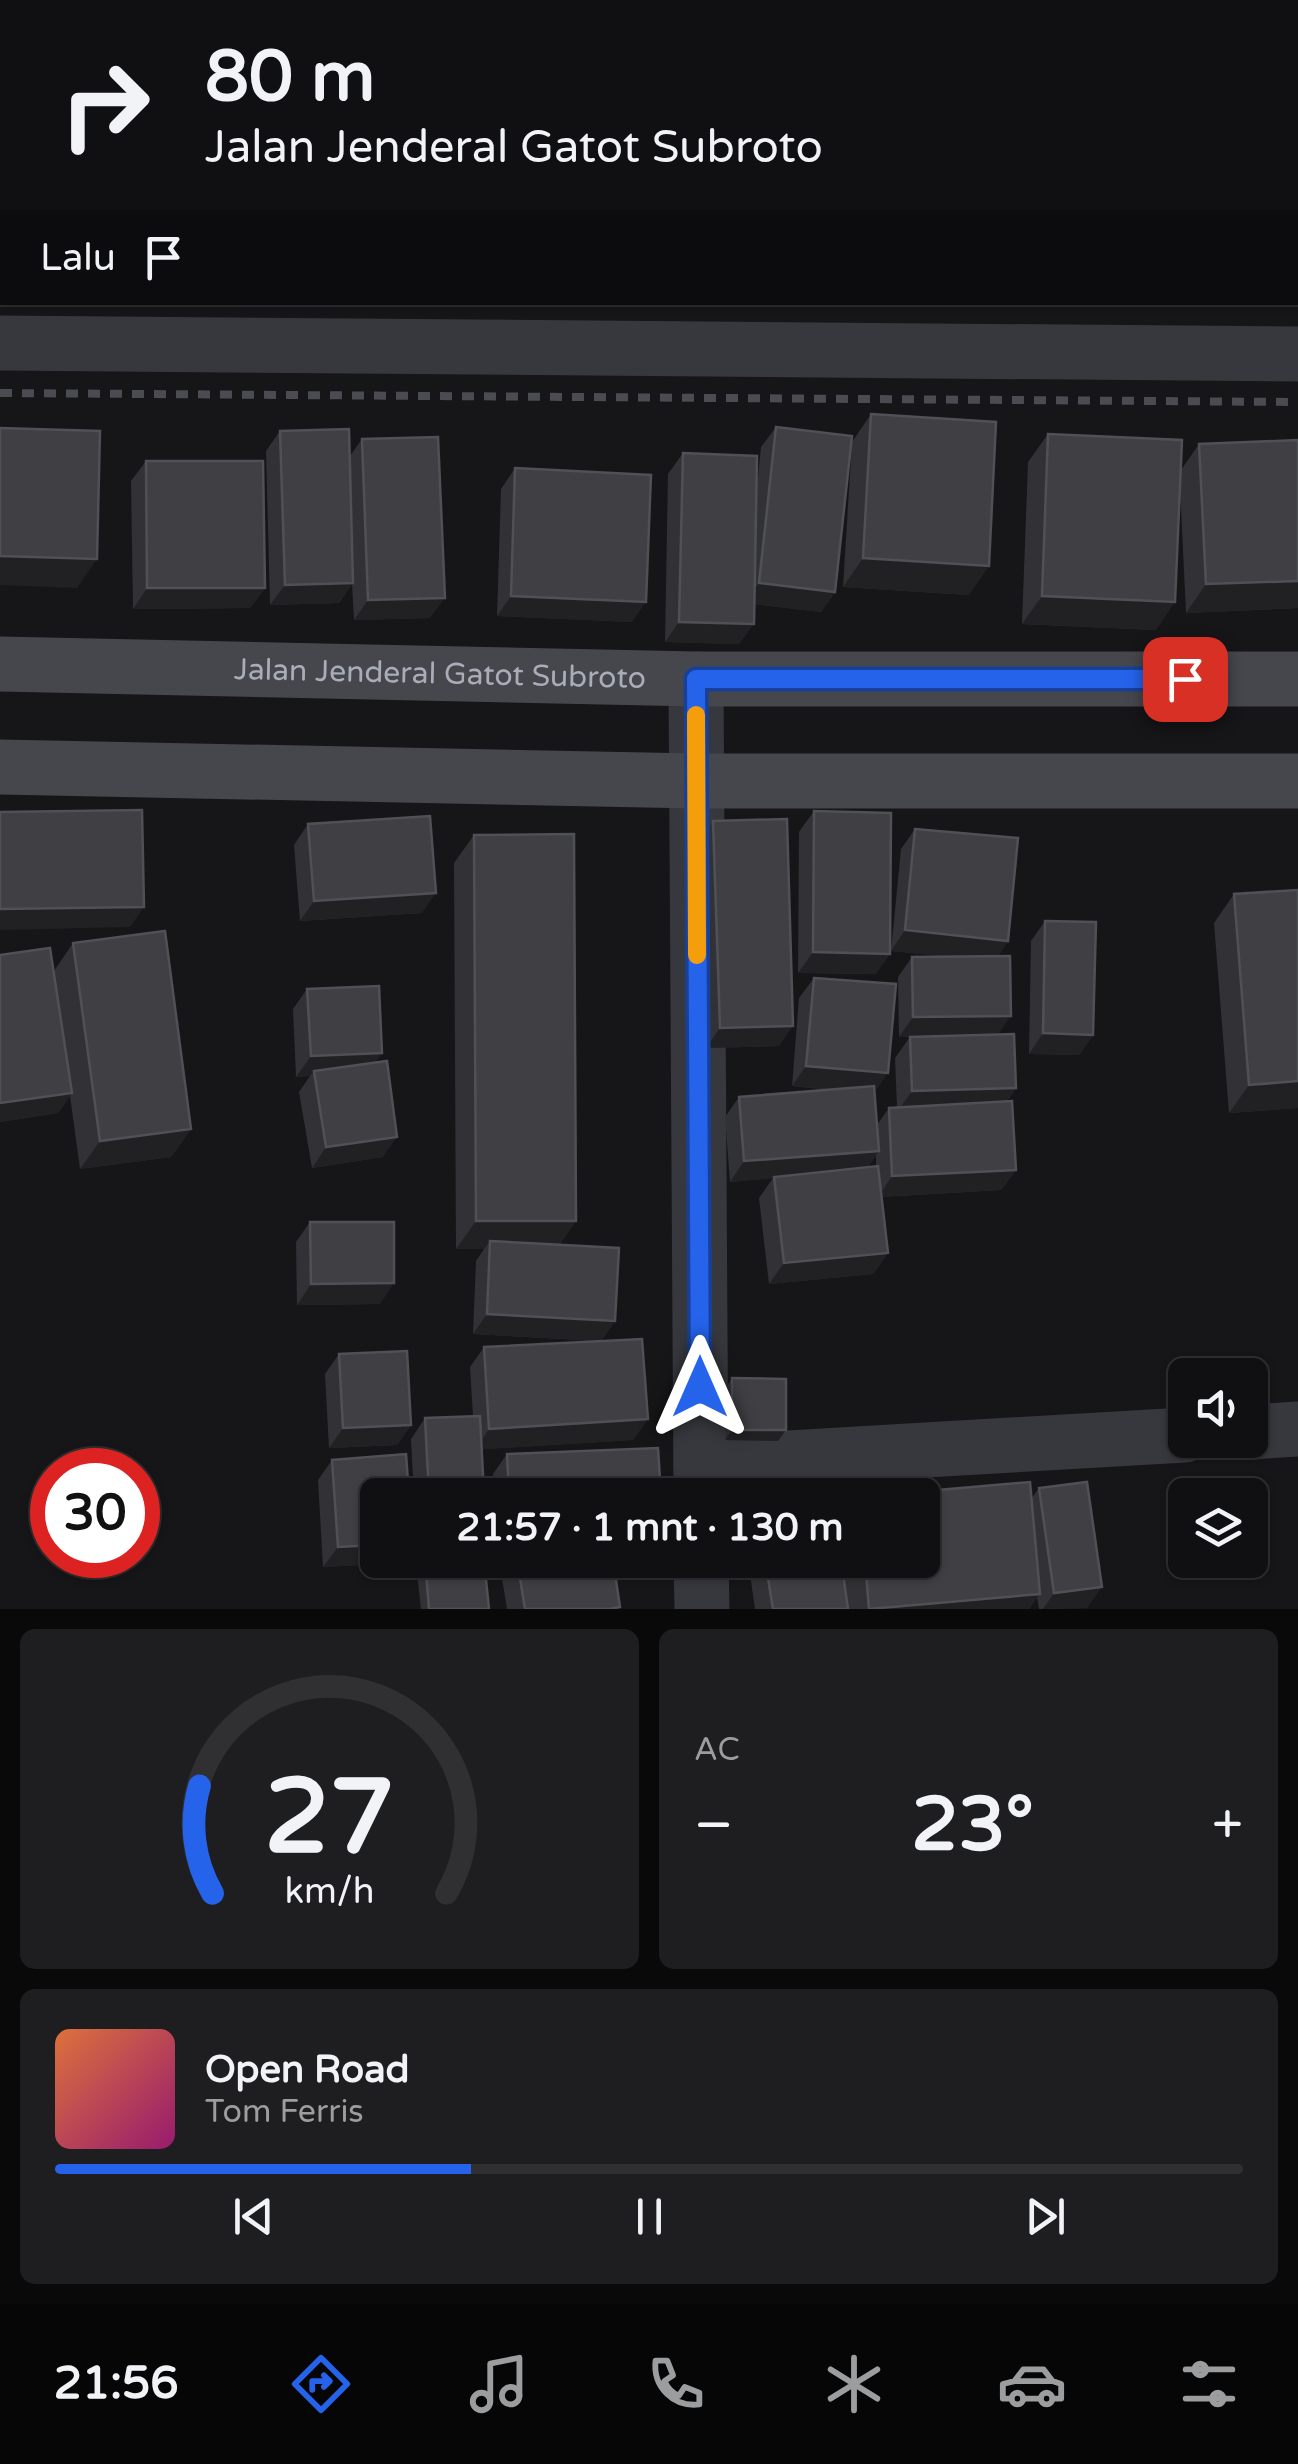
<!DOCTYPE html>
<html lang="id">
<head>
<meta charset="utf-8">
<style>
	body { margin:0; font-family:"Varela Round",sans-serif; background:#1e1e20; color:#f1f3f6; height:100vh; display:flex; flex-direction:column; font-size:38px; white-space:nowrap }
	* { box-sizing:border-box; margin:0 }
	p { font-size:32px; color:#9c9d9f }
	.icon { flex:none; width:55px; height:55px; fill:none; stroke:currentColor; stroke-width:2; stroke-linecap:round; stroke-linejoin:round }
	.map { position:relative; height:1609px; overflow:hidden }
	.side { display:flex; flex-direction:column; gap:20px; padding:20px; background:#09090a; flex:1 }
	.side>* { flex:none }
	.guide { position:absolute; left:0px; top:0px; width:1300px; height:305px; box-shadow:0 2px 8px #0004,0 0 0 2px #303032; background:#101012; color:#f1f3f6; overflow:hidden }
	.fabs { position:absolute; left:1168px; top:1358px; display:grid; gap:20px }
	.fabs a { display:grid; place-items:center; width:100px; height:100px; border-radius:15px; background:#101012; box-shadow:0 2px 8px #0004,0 0 0 2px #303032; font-size:50px }
	.speed { position:absolute; left:30px; top:1448px; display:flex; gap:20px; font-size:50px; font-weight:700; text-align:center }
	.speed>* { display:grid; place-content:center; width:130px; height:130px; border-radius:50%; background:#101012; box-shadow:0 2px 8px #0004,0 0 0 2px #303032; line-height:1 }
	.speed .limit { border:15px solid #d22; background:#fff; color:#111 }
	.pin { position:absolute; display:grid; place-items:center; width:85px; height:85px; color:#fff; margin:-42px; border-radius:20px; box-shadow:0 5px 15px #0006 }
	.me { position:absolute; width:110px; margin:-55px; rotate:0deg; stroke-linejoin:round; filter:drop-shadow(0 0 8px #0008) }
	.turn { display:flex; align-items:center; gap:35px; height:210px; padding:0 40px; font-size:45px }
	.turn .icon { width:130px; height:130px; stroke-width:2.5 }
	.turn b { display:block; font-size:70px; line-height:85px }
	.then { display:flex; align-items:center; height:95px; padding:0 40px; background:#0003; gap:20px; font-size:38px }
	.big { font-size:75px; font-weight:700; line-height:1.1 }
	.side .card { flex:1; display:flex; flex-direction:column; justify-content:center; gap:15px; min-width:0; padding:0 35px; border-radius:15px; background:#1e1e20 }
	.side .dial { align-items:center; gap:0 }
	.dial svg { height:260px; overflow:visible; fill:none; stroke:#303032; stroke-width:7; stroke-linecap:round; text-anchor:middle }
	.dial text { fill:#f1f3f6; stroke:none }
	.song { display:flex; align-items:center; gap:30px }
	.cover { width:120px; height:120px; border-radius:15px; background:linear-gradient(135deg,hsl(20 70% 55%),hsl(320 70% 35%)) }
	.played { height:10px; border-radius:5px; background:linear-gradient(90deg,#2563eb 35%,#303032 35%) }
	.keys { display:flex; justify-content:space-around; direction:ltr }
	.heat { display:flex; justify-content:space-between; align-items:center; font-size:55px; direction:ltr }
	.side .tiles { flex:1; display:grid; gap:20px; grid-template-columns:1fr 1fr }
	.card:last-child { grid-column:span 2 }
	.trip { position:absolute; left:360px; top:1478px; width:580px; height:100px; border-radius:15px; background:#101012; box-shadow:0 2px 8px #0004,0 0 0 2px #303032; font-weight:700; line-height:100px; text-align:center }
	.dock { display:flex; height:160px; justify-content:space-around; align-items:center; background:#060607; color:#9c9d9f }
	.dock .icon { width:70px; height:70px }
	.dock .selected { color:#2563eb }
	.dock b { font-size:45px; color:#f1f3f6 }
	.map>svg:first-child { display:block }
	.lines { fill:none; stroke-linecap:round; stroke-linejoin:round }
	.street { stroke:#37383d; stroke-width:55 }
	.secondary { stroke:#45474d; stroke-width:55 }
	.rail { stroke:#4a4c52; stroke-width:8; stroke-dasharray:12 10; stroke-linecap:butt }
	.wall { fill:#323236; fill-rule:evenodd }
	.shaded-wall { fill:#212124 }
	.building { fill:#3f3f44; stroke:#4f5156; stroke-width:2.5 }
	.route-casing { stroke:#184099; stroke-width:25 }
	.route { stroke:#2563eb; stroke-width:18 }
	.slow { stroke:#f59e0b; stroke-width:18 }
	.labels { text-anchor:middle; stroke-width:10; stroke-linejoin:round; paint-order:stroke }
	.street-label { font-size:30px; fill:#a8adb8; stroke:#111113 }
</style>
</head>
<body>
<div class="map">
<svg width="1298" height="1609" viewBox="0 0 1298 1609">
	<rect width="100%" height="100%" fill="#161618"/>
	<g class="lines">
		<g class="street">
			<path d="M 100,0 L 100,2"/>
			<path d="M 0,343 L 1298,354"/>
			<path d="M 696,679 L 701,1495"/>
			<path d="M 1250,1432 L 1298,1429"/>
			<path d="M 701,1463 L 1185,1435"/>
			<path d="M 701,1560 L 702,1609"/>
		</g>
		<g class="secondary">
			<path id="s1" d="M 0,664 L 696,679 L 1298,679"/>
			<path d="M 0,767 L 696,781 L 1298,781"/>
		</g>
		<path class="rail" d="M 0,393 L 1298,402"/>
	</g>
	<g class="wall">
		<path d="M 554,0 L 655,0 L 654,2 L 554,2 Z"/>
		<path d="M 1088,0 L 1211,0 L 1210,2 L 1088,2 Z"/>
		<path d="M 871,414 L 969,595 L 843,587 L 852,442 Z"/>
		<path d="M 776,427 L 835,592 L 821,612 L 754,604 L 739,644 L 665,642 L 668,474 L 683,453 L 756,496 L 761,447 Z"/>
		<path d="M 280,431 L 350,456 L 362,439 L 430,618 L 354,620 L 352,584 L 339,603 L 270,605 L 266,451 Z"/>
		<path d="M 1048,434 L 1181,470 L 1199,444 L 1298,608 L 1186,613 L 1180,487 L 1156,630 L 1022,624 L 1028,462 Z"/>
		<path d="M 146,461 L 265,588 L 250,608 L 133,609 L 131,481 Z"/>
		<path d="M 515,468 L 632,622 L 497,616 L 501,489 Z"/>
		<path d="M 814,811 L 876,974 L 798,973 L 799,832 Z"/>
		<path d="M 713,821 L 779,1046 L 706,1048 L 699,841 Z"/>
		<path d="M 308,824 L 422,913 L 300,921 L 294,845 Z"/>
		<path d="M 915,829 L 1008,941 L 998,956 L 998,1034 L 1016,1088 L 1006,1102 L 1016,1170 L 1001,1190 L 881,1197 L 888,1253 L 873,1274 L 769,1284 L 759,1198 L 773,1178 L 730,1182 L 725,1117 L 739,1097 L 832,1090 L 792,1086 L 799,998 L 814,978 L 874,1093 L 877,1125 L 889,1108 L 897,1107 L 895,1058 L 910,1037 L 912,1037 L 899,1037 L 898,977 L 912,957 L 944,956 L 891,951 L 901,849 ZM 876,1155 L 876,1166 L 868,1167 Z"/>
		<path d="M 474,835 L 576,1221 L 559,1245 L 615,1321 L 601,1341 L 648,1419 L 633,1440 L 481,1449 L 484,1495 L 414,1495 L 411,1439 L 425,1418 L 473,1416 L 470,1367 L 484,1347 L 597,1341 L 473,1334 L 476,1261 L 484,1249 L 456,1249 L 454,863 Z"/>
		<path d="M 1298,890 L 1298,1108 L 1229,1113 L 1214,923 L 1234,894 Z"/>
		<path d="M 1045,921 L 1093,1035 L 1079,1055 L 1029,1054 L 1031,941 Z"/>
		<path d="M 73,943 L 191,1129 L 171,1157 L 80,1169 L 70,1096 L 58,1113 L 0,1122 L 0,955 L 54,971 Z"/>
		<path d="M 307,989 L 375,1063 L 383,1157 L 312,1168 L 299,1092 L 310,1076 L 296,1077 L 293,1009 Z"/>
		<path d="M 310,1222 L 380,1304 L 297,1305 L 296,1242 Z"/>
		<path d="M 339,1354 L 411,1425 L 397,1445 L 329,1448 L 325,1374 Z"/>
		<path d="M 732,1378 L 778,1441 L 725,1440 L 725,1389 Z"/>
		<path d="M 507,1454 L 661,1495 L 494,1495 L 493,1474 Z"/>
		<path d="M 332,1460 L 378,1560 L 400,1560 L 398,1563 L 323,1567 L 318,1480 Z"/>
		<path d="M 1039,1488 L 1087,1608 L 1039,1609 L 1037,1597 L 1029,1609 L 755,1609 L 748,1560 L 841,1560 L 845,1588 L 842,1560 L 922,1560 L 1031,1499 Z"/>
		<path d="M 419,1560 L 484,1560 L 489,1609 L 421,1609 L 416,1564 Z"/>
		<path d="M 499,1560 L 613,1560 L 619,1609 L 507,1609 Z"/>
	</g>
	<g class="shaded-wall">
		<path d="M 0,0 L 69,0 L 67,2 L 2,2 L 2,6 L 0,6 Z"/>
		<path d="M 120,0 L 188,0 L 211,2 L 119,2 Z"/>
		<path d="M 224,0 L 244,0 L 267,2 L 222,2 Z"/>
		<rect x="0" y="84" width="2" height="21"/>
		<rect x="0" y="160" width="2" height="20"/>
		<path d="M 0,556 L 97,559 L 77,588 L 0,585 Z"/>
		<path d="M 863,558 L 989,566 L 969,595 L 843,587 Z"/>
		<path d="M 1298,581 L 1298,608 L 1186,613 L 1206,584 Z"/>
		<path d="M 353,583 L 339,603 L 270,605 L 285,585 Z"/>
		<path d="M 759,583 L 835,592 L 821,612 L 744,603 Z"/>
		<path d="M 147,588 L 265,588 L 250,608 L 133,609 Z"/>
		<path d="M 511,596 L 646,602 L 632,622 L 497,616 Z"/>
		<path d="M 1042,596 L 1175,602 L 1156,630 L 1022,624 Z"/>
		<path d="M 445,598 L 430,618 L 354,620 L 368,600 Z"/>
		<path d="M 679,622 L 754,624 L 739,644 L 665,642 Z"/>
		<path d="M 436,893 L 422,913 L 300,921 L 314,901 Z"/>
		<path d="M 144,907 L 130,927 L 0,930 L 0,909 Z"/>
		<path d="M 905,930 L 1008,941 L 994,962 L 891,951 Z"/>
		<path d="M 813,952 L 890,954 L 876,974 L 798,973 Z"/>
		<path d="M 1011,1016 L 997,1036 L 899,1037 L 913,1017 Z"/>
		<path d="M 793,1026 L 779,1046 L 706,1048 L 720,1028 Z"/>
		<path d="M 1043,1033 L 1093,1035 L 1079,1055 L 1029,1054 Z"/>
		<path d="M 382,1053 L 368,1073 L 314,1071 L 310,1076 L 296,1077 L 311,1056 Z"/>
		<path d="M 806,1066 L 888,1073 L 874,1093 L 792,1086 Z"/>
		<path d="M 1298,1081 L 1298,1108 L 1229,1113 L 1249,1085 Z"/>
		<path d="M 1016,1088 L 1001,1108 L 897,1112 L 912,1091 Z"/>
		<path d="M 72,1093 L 58,1113 L 0,1122 L 0,1103 Z"/>
		<path d="M 191,1129 L 171,1157 L 80,1169 L 100,1141 Z"/>
		<path d="M 397,1137 L 383,1157 L 312,1168 L 326,1147 Z"/>
		<path d="M 879,1151 L 865,1171 L 730,1182 L 744,1161 Z"/>
		<path d="M 1016,1170 L 1001,1190 L 878,1197 L 892,1176 Z"/>
		<path d="M 476,1221 L 576,1221 L 556,1249 L 490,1241 L 484,1249 L 456,1249 Z"/>
		<path d="M 888,1253 L 873,1274 L 769,1284 L 784,1263 Z"/>
		<path d="M 394,1283 L 380,1304 L 297,1305 L 311,1284 Z"/>
		<path d="M 487,1314 L 615,1321 L 601,1341 L 473,1334 Z"/>
		<path d="M 648,1419 L 633,1440 L 475,1450 L 489,1429 Z"/>
		<path d="M 411,1425 L 397,1445 L 329,1448 L 343,1428 Z"/>
		<path d="M 732,1430 L 786,1430 L 778,1441 L 725,1440 Z"/>
		<path d="M 378,1545 L 378,1560 L 400,1560 L 398,1563 L 323,1567 L 338,1547 Z"/>
		<path d="M 1102,1587 L 1087,1608 L 1043,1609 L 1054,1593 Z"/>
		<path d="M 1040,1594 L 1029,1609 L 869,1609 Z"/>
	</g>
	<g class="building">
		<rect x="294" y="0" width="48" height="2"/>
		<rect x="353" y="0" width="70" height="2"/>
		<rect x="446" y="0" width="65" height="2"/>
		<path d="M 568,0 L 655,0 L 654,2 L 568,2 Z"/>
		<path d="M 681,0 L 768,0 L 768,2 L 680,2 Z"/>
		<rect x="901" y="0" width="89" height="2"/>
		<path d="M 1106,0 L 1211,0 L 1210,2 L 1106,2 Z"/>
		<rect x="0" y="11" width="2" height="73"/>
		<rect x="0" y="100" width="2" height="60"/>
		<path d="M 871,414 L 996,422 L 989,566 L 863,558 Z"/>
		<path d="M 776,427 L 852,436 L 835,592 L 759,583 Z"/>
		<path d="M 0,428 L 100,431 L 97,559 L 0,556 Z"/>
		<path d="M 349,429 L 353,583 L 285,585 L 280,431 Z"/>
		<path d="M 1048,434 L 1182,440 L 1175,602 L 1042,596 Z"/>
		<path d="M 438,437 L 445,598 L 368,600 L 362,439 Z"/>
		<path d="M 1298,440 L 1298,581 L 1206,584 L 1199,444 Z"/>
		<path d="M 683,453 L 757,456 L 754,624 L 679,622 Z"/>
		<path d="M 146,461 L 263,461 L 265,588 L 147,588 Z"/>
		<path d="M 515,468 L 651,475 L 646,602 L 511,596 Z"/>
		<path d="M 142,810 L 144,907 L 0,909 L 0,812 Z"/>
		<path d="M 814,811 L 891,813 L 890,954 L 813,952 Z"/>
		<path d="M 430,816 L 436,893 L 314,901 L 308,824 Z"/>
		<path d="M 787,819 L 793,1026 L 720,1028 L 713,821 Z"/>
		<path d="M 915,829 L 1018,838 L 1008,941 L 905,930 Z"/>
		<path d="M 574,834 L 576,1221 L 476,1221 L 474,835 Z"/>
		<path d="M 1298,890 L 1298,1081 L 1249,1085 L 1234,894 Z"/>
		<path d="M 1045,921 L 1096,922 L 1093,1035 L 1043,1033 Z"/>
		<path d="M 165,931 L 191,1129 L 100,1141 L 73,943 Z"/>
		<path d="M 50,948 L 72,1093 L 0,1103 L 0,955 Z"/>
		<path d="M 1010,956 L 1011,1016 L 913,1017 L 912,957 Z"/>
		<path d="M 814,978 L 896,984 L 888,1073 L 806,1066 Z"/>
		<path d="M 379,986 L 382,1053 L 311,1056 L 307,989 Z"/>
		<path d="M 1014,1034 L 1016,1088 L 912,1091 L 910,1037 Z"/>
		<path d="M 387,1061 L 397,1137 L 326,1147 L 314,1071 Z"/>
		<path d="M 874,1086 L 879,1151 L 744,1161 L 739,1097 Z"/>
		<path d="M 1012,1101 L 1016,1170 L 892,1176 L 889,1108 Z"/>
		<path d="M 878,1166 L 888,1253 L 784,1263 L 774,1177 Z"/>
		<path d="M 310,1222 L 394,1222 L 394,1283 L 311,1284 Z"/>
		<path d="M 490,1241 L 619,1248 L 615,1321 L 487,1314 Z"/>
		<path d="M 642,1339 L 648,1419 L 489,1429 L 484,1347 Z"/>
		<path d="M 407,1351 L 411,1425 L 343,1428 L 339,1354 Z"/>
		<path d="M 732,1378 L 786,1379 L 786,1430 L 732,1430 Z"/>
		<path d="M 480,1416 L 484,1495 L 429,1495 L 425,1418 Z"/>
		<path d="M 658,1448 L 661,1495 L 509,1495 L 507,1454 Z"/>
		<path d="M 406,1454 L 409,1495 L 378,1495 L 378,1545 L 338,1547 L 332,1460 Z"/>
		<path d="M 1030,1482 L 1040,1594 L 869,1609 L 865,1560 L 922,1560 L 922,1495 L 880,1495 Z"/>
		<path d="M 1087,1482 L 1102,1587 L 1054,1593 L 1039,1488 Z"/>
		<path d="M 425,1560 L 484,1560 L 489,1609 L 429,1609 Z"/>
		<path d="M 517,1560 L 613,1560 L 620,1607 L 609,1609 L 525,1609 Z"/>
		<path d="M 765,1560 L 841,1560 L 848,1609 L 773,1609 Z"/>
	</g>
	<g class="lines">
		<defs>
			<path id="route" d="M 700,1387 L 696,679 L 1185,679"/>
		</defs>
		<use href="#route" class="route-casing"/>
		<use href="#route" class="route"/>
		<path class="slow" d="M 696,715 L 697,955"/>
	</g>
	<g class="labels">
		<g class="street-label">
			<text dy="10" stroke="none"><textPath href="#s1" startOffset="440">Jalan Jenderal Gatot Subroto</textPath></text>
		</g>
	</g>
</svg>
<div class="fabs">
<a><svg class="icon" aria-label="sound" viewBox="0 0 24 24"><path d="M4 9h4l5-4v14l-5-4H4zM17 9q2 3 0 6"/></svg></a>
<a><svg class="icon" aria-label="layers" viewBox="0 0 24 24"><path d="M12 4l9 5-9 5-9-5zM3 14l9 5 9-5"/></svg></a>
</div>
<div class="speed"><div class="limit">30</div></div>
<div class="pin" style="left:1185px;top:679px;background:#d93025"><svg class="icon" aria-label="arrive" viewBox="0 0 24 24"><path d="M6 21V4h12l-3 4 3 4H6"/></svg></div>
<svg class="me" style="left:700px;top:1387px" viewBox="-20 -20 40 40"><path d="M0-17L14 15 0 8-14 15z" fill="#2563eb" stroke="#fff" stroke-width="4"/></svg>
<div class="trip">21:57 · 1 mnt · 130 m</div>
<div class="guide">
<div class="turn"><svg class="icon" aria-label="right" viewBox="0 0 24 24"><path d="M7 20v-9h11M14 6l5 5-5 5"/></svg><div><b>80 m</b>Jalan Jenderal Gatot Subroto</div></div>
<div class="then">Lalu<svg class="icon" aria-label="arrive" viewBox="0 0 24 24"><path d="M6 21V4h12l-3 4 3 4H6"/></svg></div>
</div>
</div>
<section class="side">
<div class="tiles">
<div class="card dial"><svg viewBox="0 0 100 80">
<path d="M14 69A42 42 0 1 1 86 69"/>
<path d="M14 69A42 42 0 0 1 10 36" stroke="#2563eb"/>
<text x="50" y="56" font-size="32" font-weight="700">27</text>
<text x="50" y="72" font-size="11">km/h</text>
</svg></div>
<div class="card"><p>AC</p>
<div class="heat"><a>−</a><b class="big">23°</b><a>+</a></div>
</div>
<div class="card">
<div class="song"><i class="cover"></i><div><b>Open Road</b><p>Tom Ferris</p></div></div>
<div class="played"></div>
<div class="keys"><svg class="icon" aria-label="previous" viewBox="0 0 24 24"><path d="M18 5L8 12l10 7zM5 5v14"/></svg><svg class="icon" aria-label="pause" viewBox="0 0 24 24"><path d="M8 5v14M16 5v14"/></svg><svg class="icon" aria-label="next" viewBox="0 0 24 24"><path d="M6 5l10 7-10 7zM19 5v14"/></svg></div>
</div>
</div>
</section>
<nav class="dock">
<b>21:56</b>
<svg class="icon selected" aria-label="directions" viewBox="0 0 24 24"><path d="M12 3l9 9-9 9-9-9zM9 14v-3h6M13 9l2 2-2 2"/></svg>
<svg class="icon" aria-label="music" viewBox="0 0 24 24"><path d="M9 18V5l10-2v13"/><circle cx="6" cy="18" r="3"/><circle cx="16" cy="16" r="3"/></svg>
<svg class="icon" aria-label="phone" viewBox="0 0 24 24"><path d="M5 4h4l2 5-3 2q2 4 5 5l2-3 5 2v4C11 20 4 13 5 4z"/></svg>
<svg class="icon" aria-label="climate" viewBox="0 0 24 24"><path d="M12 3v18M4 7l16 10M4 17L20 7"/></svg>
<svg class="icon" aria-label="car" viewBox="0 0 24 24"><path d="M5 17H2v-5l4-1 3-4h7l3 4 3 1v5h-3M9 17h6M6 11h13"/><circle cx="7" cy="17" r="2"/><circle cx="17" cy="17" r="2"/></svg>
<svg class="icon" aria-label="filters" viewBox="0 0 24 24"><path d="M4 7h16M4 17h16"/><circle cx="9" cy="7" r="2"/><circle cx="15" cy="17" r="2"/></svg>
</nav>
</body>
</html>
